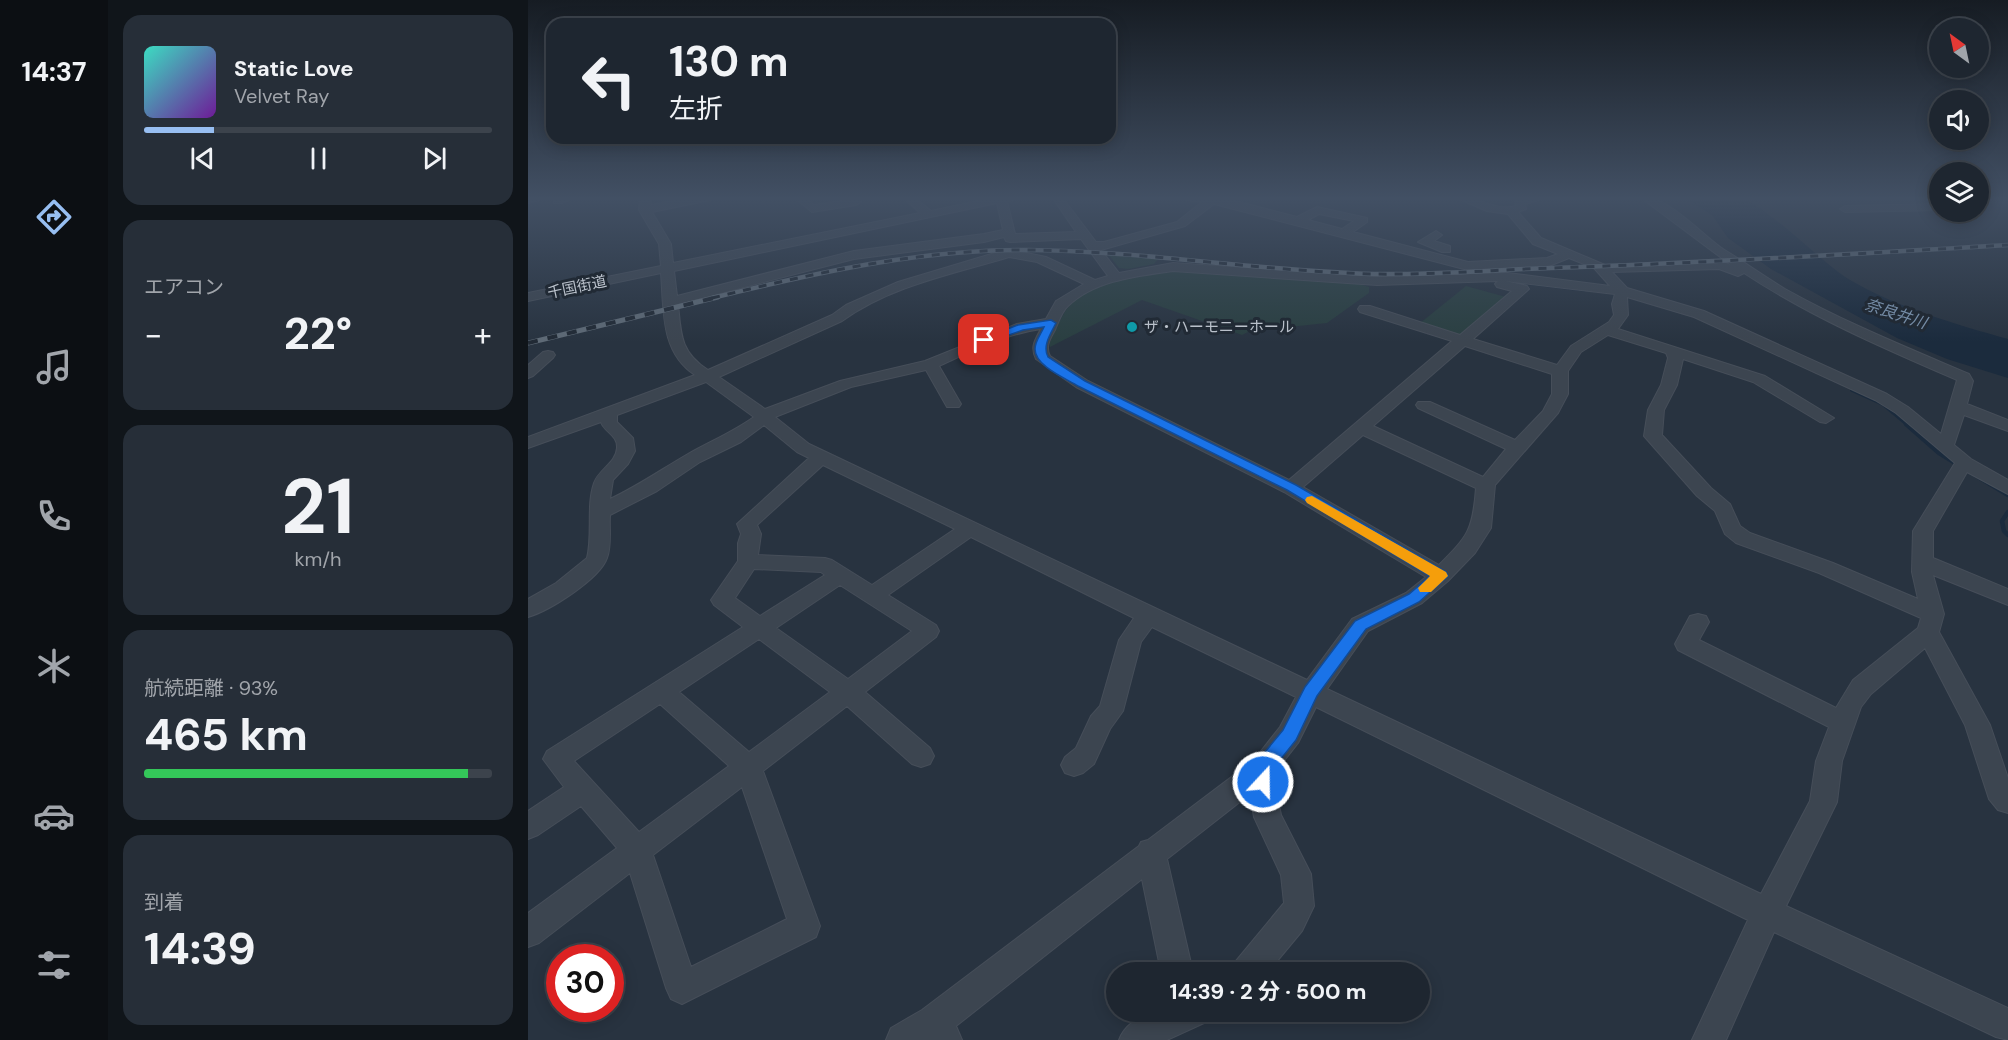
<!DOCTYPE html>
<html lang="ja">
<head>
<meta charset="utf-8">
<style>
	body { margin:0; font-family:"DM Sans","Noto Sans JP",sans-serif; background:#262e38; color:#f1f3f6; height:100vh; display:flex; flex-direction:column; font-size:22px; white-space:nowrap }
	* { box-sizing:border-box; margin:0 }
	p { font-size:20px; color:#a1a5ab }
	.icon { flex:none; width:33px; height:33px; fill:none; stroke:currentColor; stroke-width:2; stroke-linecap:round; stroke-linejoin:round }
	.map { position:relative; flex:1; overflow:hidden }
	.drawer { display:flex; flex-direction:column; gap:15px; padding:15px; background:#10151a; width:420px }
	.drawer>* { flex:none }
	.hud { position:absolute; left:18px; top:18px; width:570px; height:126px; border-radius:18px; box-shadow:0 3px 15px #0003,0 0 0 2px #3c434c; background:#1e2630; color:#f1f3f6; overflow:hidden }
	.needle { width:39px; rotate:327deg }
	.controls { position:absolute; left:1401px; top:18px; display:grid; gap:12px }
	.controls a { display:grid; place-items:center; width:60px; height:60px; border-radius:50%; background:#1e2630; box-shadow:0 3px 15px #0003,0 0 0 2px #3c434c; font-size:30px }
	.speed { position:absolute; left:18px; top:944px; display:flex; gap:12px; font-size:30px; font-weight:700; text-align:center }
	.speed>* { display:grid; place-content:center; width:78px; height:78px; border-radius:50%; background:#1e2630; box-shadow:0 3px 15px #0003,0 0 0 2px #3c434c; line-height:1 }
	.speed .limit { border:9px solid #d22; background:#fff; color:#111 }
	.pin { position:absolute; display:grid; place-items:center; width:51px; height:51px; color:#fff; margin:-26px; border-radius:12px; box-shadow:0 3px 9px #0006 }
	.me { position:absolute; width:66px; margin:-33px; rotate:21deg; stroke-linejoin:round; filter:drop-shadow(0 0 4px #0008) }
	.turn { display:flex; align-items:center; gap:21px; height:126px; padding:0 24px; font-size:27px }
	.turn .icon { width:78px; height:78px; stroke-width:2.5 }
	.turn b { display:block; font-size:42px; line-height:51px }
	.big { font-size:45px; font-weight:700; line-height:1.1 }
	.drawer .tile { flex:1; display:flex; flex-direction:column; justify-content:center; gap:9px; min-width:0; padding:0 21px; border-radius:18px; background:#262e38 }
	.drawer .dial { align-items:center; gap:0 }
	.dial b { font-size:78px; line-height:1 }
	.song { display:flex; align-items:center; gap:18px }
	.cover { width:72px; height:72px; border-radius:9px; background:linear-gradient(135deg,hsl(170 70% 55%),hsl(280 70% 35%)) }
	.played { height:6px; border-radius:3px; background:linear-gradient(90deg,#97bef1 20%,#3c434c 20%) }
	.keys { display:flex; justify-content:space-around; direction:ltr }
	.heat { display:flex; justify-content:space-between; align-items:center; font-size:33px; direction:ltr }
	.charge { height:9px; border-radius:4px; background:linear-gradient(90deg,#34c759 93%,#3c434c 0) }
	.trip { position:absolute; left:578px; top:962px; width:324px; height:60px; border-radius:30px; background:#1e2630; box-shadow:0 3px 15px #0003,0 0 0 2px #3c434c; font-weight:700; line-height:60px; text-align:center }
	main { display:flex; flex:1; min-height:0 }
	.dock { display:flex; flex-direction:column; width:108px; justify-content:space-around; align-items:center; background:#0c0f13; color:#a1a5ab }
	.dock .icon { width:42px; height:42px }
	.dock .on { color:#97bef1 }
	.dock b { font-size:27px; color:#f1f3f6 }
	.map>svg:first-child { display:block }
	.green { fill:#2a3f41 }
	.water { fill:#1b2b3d }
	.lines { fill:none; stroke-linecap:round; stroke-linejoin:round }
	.stream-far2 { stroke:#1b2b3d; stroke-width:3 }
	.stream-far1 { stroke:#1b2b3d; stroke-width:4 }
	.stream { stroke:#1b2b3d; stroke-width:4.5 }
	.minor-casing { stroke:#464e59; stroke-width:2 }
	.minor { fill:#3c4550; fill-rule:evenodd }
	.rail-far1-casing { stroke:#5e6a76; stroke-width:4.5 }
	.rail-casing { stroke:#5e6a76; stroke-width:5 }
	.rail-far1 { stroke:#212a35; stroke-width:3; stroke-dasharray:8; stroke-linecap:butt }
	.rail { stroke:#212a35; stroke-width:4; stroke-dasharray:10; stroke-linecap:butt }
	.route { fill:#1a73e8; stroke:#114b97; stroke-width:1.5 }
	.slow { fill:#f59e0b }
	.culture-dot { fill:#0f9aa8; stroke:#212a35; stroke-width:2 }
	.labels { text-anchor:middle; stroke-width:6; stroke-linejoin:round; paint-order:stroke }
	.far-street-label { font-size:15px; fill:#b9c0ca; stroke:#212a35 }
	.far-poi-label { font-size:15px; fill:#b9c0ca; stroke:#212a35; text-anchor:start }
	.far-water-label { font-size:16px; font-style:italic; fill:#758ca6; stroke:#212a35 }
</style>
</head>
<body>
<main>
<nav class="dock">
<b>14:37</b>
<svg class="icon on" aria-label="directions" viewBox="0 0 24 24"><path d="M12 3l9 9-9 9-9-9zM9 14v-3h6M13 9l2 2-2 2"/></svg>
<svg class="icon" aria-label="music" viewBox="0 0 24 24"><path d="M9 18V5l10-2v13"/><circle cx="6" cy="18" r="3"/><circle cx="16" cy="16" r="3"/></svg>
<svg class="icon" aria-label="phone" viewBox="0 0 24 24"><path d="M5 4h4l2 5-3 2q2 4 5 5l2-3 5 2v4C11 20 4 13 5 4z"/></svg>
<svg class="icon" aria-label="climate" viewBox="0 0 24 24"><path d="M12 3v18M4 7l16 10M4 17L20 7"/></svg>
<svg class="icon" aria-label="car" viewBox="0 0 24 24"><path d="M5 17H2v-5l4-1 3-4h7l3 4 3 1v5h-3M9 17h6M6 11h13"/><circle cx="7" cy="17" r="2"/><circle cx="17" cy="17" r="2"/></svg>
<svg class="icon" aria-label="filters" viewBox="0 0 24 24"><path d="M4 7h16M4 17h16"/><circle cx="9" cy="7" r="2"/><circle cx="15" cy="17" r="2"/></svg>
</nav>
<section class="drawer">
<div class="tile">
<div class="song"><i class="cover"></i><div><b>Static Love</b><p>Velvet Ray</p></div></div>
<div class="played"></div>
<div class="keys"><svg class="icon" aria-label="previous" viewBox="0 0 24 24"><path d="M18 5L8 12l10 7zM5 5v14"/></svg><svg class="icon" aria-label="pause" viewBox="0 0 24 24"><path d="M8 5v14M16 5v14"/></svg><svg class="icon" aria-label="next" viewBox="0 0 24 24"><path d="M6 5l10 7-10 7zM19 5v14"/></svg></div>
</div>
<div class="tile"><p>エアコン</p>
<div class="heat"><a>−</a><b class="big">22°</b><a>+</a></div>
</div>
<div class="tile dial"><b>21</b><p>km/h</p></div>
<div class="tile"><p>航続距離 · 93%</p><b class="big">465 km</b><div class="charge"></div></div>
<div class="tile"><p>到着</p><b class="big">14:39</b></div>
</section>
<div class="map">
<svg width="1480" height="1040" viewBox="0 0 1480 1040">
	<rect width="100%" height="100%" fill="#283340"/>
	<g class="green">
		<path d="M 581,255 L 630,259 L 626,264 L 600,269 L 591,268 Z"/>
		<path d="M 646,270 L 829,283 L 841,287 L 841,293 L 799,323 L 722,331 L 714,335 L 614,300 L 522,347 L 522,342 C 527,331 532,318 539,309 C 558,282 615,275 646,270 Z"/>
		<path d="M 938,286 L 978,297 L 937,334 L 929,335 L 891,324 Z"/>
	</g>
	<path class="water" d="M 1155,197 C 1172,197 1192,194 1209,197 C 1233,200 1296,265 1322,280 C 1370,308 1427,324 1480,339 L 1480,378 L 1419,359 L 1369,338 L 1243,269 L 1200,238 L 1184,215 Z"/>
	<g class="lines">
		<g class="stream-far2">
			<path d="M 644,197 L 656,199"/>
			<path d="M 987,282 L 1056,290"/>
		</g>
		<path class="stream-far1" d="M 1324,390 L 1355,404 L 1380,425"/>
		<g class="stream">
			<path d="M 1378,424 L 1411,453 L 1480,495"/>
			<path d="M 1480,512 L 1474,521 L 1476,531 L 1480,535"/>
		</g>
		<defs>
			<g id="minor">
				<path d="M 0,197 L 22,197 L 0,203 Z"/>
				<path d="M 33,197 L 47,197 L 34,203 L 26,203 L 26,199 Z"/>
				<path d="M 112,197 L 122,197 L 123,205 L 168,197 L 187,197 L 182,200 L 124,212 L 143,244 L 145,263 L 392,213 L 375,197 L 386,197 L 403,211 L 469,197 L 490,197 L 489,199 L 479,201 L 487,234 L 548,232 L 524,197 L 534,197 L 568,242 L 576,242 L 649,222 L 674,202 L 653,199 L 652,197 L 692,197 L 769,217 L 789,207 L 839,218 L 839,222 L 825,232 L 940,262 L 1019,258 L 1030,254 L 1005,244 L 980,214 L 959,211 L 927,197 C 948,195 966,212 988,206 L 987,200 L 1015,197 L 1014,199 L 997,204 L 998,209 L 990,212 L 1013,238 L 1077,265 L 1193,261 L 1203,265 L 1112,197 C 1138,194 1173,234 1195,249 C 1216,262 1236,276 1257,289 C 1316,322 1378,347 1441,374 L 1445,381 L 1439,404 L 1480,420 L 1480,431 L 1436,415 L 1426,445 L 1443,459 L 1480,480 L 1480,494 L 1439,472 L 1405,531 L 1405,558 L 1480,589 L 1480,605 L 1405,575 L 1416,614 L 1411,632 L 1462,725 L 1480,778 L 1480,813 L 1470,810 L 1461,799 L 1437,725 L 1397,648 L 1343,694 L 1333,707 L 1314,761 L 1309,802 L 1258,906 L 1480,1008 L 1480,1040 L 1468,1037 L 1246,932 L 1198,1040 L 1164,1040 L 1220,920 L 788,707 L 770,743 L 748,771 L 749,795 L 753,815 L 783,874 L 786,906 L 774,931 L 740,972 L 703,972 L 708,961 L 756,903 L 753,875 L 726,817 L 722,794 L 639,859 L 665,972 L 633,972 L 614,879 L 428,1026 L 434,1040 L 358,1040 L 363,1028 L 394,1010 L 611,846 L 613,842 L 620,840 L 726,760 L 752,727 L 768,697 L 624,627 L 613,642 L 595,711 L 582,729 L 566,764 L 555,773 L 546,776 L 537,773 L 533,765 L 537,757 L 548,748 L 563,716 L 572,706 L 591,640 L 606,618 L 443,537 L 360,595 L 408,625 L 411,631 L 408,637 L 337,692 L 402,748 L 406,756 L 402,764 L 393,767 L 384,764 L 319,706 L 235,771 L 292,926 L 288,937 L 154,1004 L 143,999 L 138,988 L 102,873 L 11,943 L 0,947 L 0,913 L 89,848 L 53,806 L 10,835 L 0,839 L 0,811 L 36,787 L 15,759 L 19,751 L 215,627 L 186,605 L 183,600 L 210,561 L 210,543 L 213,534 L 209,524 L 281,458 L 269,452 L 236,425 L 213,442 L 172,462 L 129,491 L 82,515 C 81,528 84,545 79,558 C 72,579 21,611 0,617 L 0,599 L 28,583 L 59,558 C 65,534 58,506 66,483 C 71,469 88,463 89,448 C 90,435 76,432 73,422 L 0,448 L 0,437 L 167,375 C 132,352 136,310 133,273 L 0,301 L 0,293 L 133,266 L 131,244 L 111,210 ZM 469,203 L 475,230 L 456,234 L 326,251 L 149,296 L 146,271 ZM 686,204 L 940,270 L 1021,266 L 1041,258 L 1066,268 L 1082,286 L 980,273 L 849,277 L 645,263 L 591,273 L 573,250 L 657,226 ZM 791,214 L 826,221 L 814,229 L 780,220 ZM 476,237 L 478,241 L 482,242 L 553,239 L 580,276 L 567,280 L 518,257 L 480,249 L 370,282 L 318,305 L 304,315 L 180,370 C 152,352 153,334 150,304 L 326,259 L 456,242 ZM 481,257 L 509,262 L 556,284 L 528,301 L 518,319 L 489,324 L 397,361 L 312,381 L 237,409 L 191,377 L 314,321 C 362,286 425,274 481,257 ZM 1191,269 L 1210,276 L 1216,273 C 1283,317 1355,348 1429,380 L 1413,434 L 1380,407 L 1359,394 L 1176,311 L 1099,288 L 1084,272 ZM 645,271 L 849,285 L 970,281 L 967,284 L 969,287 L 984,291 L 932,335 L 842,306 L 832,306 L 830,309 L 832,312 L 924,341 L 761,480 L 560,381 L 522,356 C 517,347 522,339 527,330 C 530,323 534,311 540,306 C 567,280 610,276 645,271 ZM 977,281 L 1087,294 L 1084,304 L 1086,315 L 1081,322 L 1043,346 L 1029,365 L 945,339 L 1001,289 L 999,286 ZM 1099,297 L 1166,317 L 1347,400 L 1368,413 L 1427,463 L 1385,531 L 1384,572 L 1390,599 L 1305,563 L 1222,533 L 1212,526 L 1202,504 L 1183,488 L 1134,435 L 1136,410 L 1149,385 L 1155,359 L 1225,382 L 1292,422 L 1298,423 L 1306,418 L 1237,376 L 1090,329 L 1100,315 ZM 513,329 C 507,340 502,347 508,359 L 548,387 L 756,492 L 898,577 L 878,593 L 824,619 L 779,680 L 281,444 L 247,417 L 323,387 L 398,370 L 419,407 L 431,407 L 433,404 L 411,366 C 444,351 477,334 513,329 ZM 1080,335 L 1138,353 L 1140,358 L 1133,385 L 1120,410 L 1116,436 L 1169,496 L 1187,511 L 1197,534 L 1208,543 L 1291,573 L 1393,618 L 1390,628 L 1325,680 L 1308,708 L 1171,640 L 1181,622 L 1178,616 L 1170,614 L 1162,616 L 1147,644 L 1150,650 L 1301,727 L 1288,761 L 1282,801 L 1233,894 L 799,689 L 840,631 L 894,603 L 920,581 L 947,553 L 963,528 L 967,485 L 1030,413 L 1040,394 L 1040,371 L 1053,352 ZM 937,346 L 1024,374 L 1024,394 L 1015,411 L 987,440 L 902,402 L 890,402 L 888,405 L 890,408 L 978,449 L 955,477 L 845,426 ZM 178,382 L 226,417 C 205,432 183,441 160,454 C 134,469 110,486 82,499 L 85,480 L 100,464 L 107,451 L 105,438 L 89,422 L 89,415 ZM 835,435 L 948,488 C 945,530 940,536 911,565 L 775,487 ZM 295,465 L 427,529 L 344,585 L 304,560 L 297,558 L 230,555 L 233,534 L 229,525 ZM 226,569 L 293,572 L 297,575 L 232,616 L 207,598 ZM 312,585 L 384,631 L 320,679 L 248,628 ZM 231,639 L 302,692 L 221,752 L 151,692 ZM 132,704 L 201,766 L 111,832 L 46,761 ZM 214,787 L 259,919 L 163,967 L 125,855 Z"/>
				<path d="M 266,197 L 277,197 L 286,205 L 328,199 L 333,202 L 328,205 L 284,212 Z"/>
				<path d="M 1412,204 L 1412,210 L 1317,212 L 1312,209 L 1317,206 Z"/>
				<path d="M 908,231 L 914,235 L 906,241 L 922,246 L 922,252 L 914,252 L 890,242 Z"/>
				<path d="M 20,351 L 25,352 L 27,355 L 25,358 L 5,376 L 0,378 L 0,365 L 15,352 Z"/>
				<path d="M 627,1011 L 680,1011 L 676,1023 L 639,1040 L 591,1040 C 598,1022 611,1019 627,1011 Z"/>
			</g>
		</defs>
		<use href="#minor" class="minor-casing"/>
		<use href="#minor" class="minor"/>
		<defs>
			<path id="rail-far1" d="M 184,298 C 287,273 393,249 500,250 C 616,251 730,271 846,274 C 905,275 964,270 1023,268 C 1175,263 1328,254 1480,245"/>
			<path id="rail" d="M 0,343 L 190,297"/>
		</defs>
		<use href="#rail-far1" class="rail-far1-casing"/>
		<use href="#rail" class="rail-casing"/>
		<use href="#rail-far1" class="rail-far1"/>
		<use href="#rail" class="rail"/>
	</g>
	<linearGradient id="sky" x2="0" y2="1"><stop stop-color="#161c23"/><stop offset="0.58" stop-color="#425064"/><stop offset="1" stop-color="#425064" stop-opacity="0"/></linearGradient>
	<rect width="1480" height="342" fill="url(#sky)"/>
	<path class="route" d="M 523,320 L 528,323 C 523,333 514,346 520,357 L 557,381 L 768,485 L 918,572 L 920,576 L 891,602 L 838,629 L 789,696 L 768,740 L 744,770 L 744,782 L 741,787 L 735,790 L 728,787 L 726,782 L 726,768 L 728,763 L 755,730 L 777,687 L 827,621 L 881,594 L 902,576 L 759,490 L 550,386 C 537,378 507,366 507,349 C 507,341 513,334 516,327 L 495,330 L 456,344 L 451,340 L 490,325 Z"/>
	<path class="slow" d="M 784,496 L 918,572 L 920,576 L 903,592 L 892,592 L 890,588 L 902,576 L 779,503 L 777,500 L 779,497 Z"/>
	<circle class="culture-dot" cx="604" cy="327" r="6"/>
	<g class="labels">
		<g class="far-street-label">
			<text transform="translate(49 287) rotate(-12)" y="5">千国街道</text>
		</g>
		<g class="far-poi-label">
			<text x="616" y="332">ザ・ハーモニーホール</text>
		</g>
		<g class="far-water-label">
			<text transform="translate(1368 313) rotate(18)" y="6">奈良井川</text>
		</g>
	</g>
</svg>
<div class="controls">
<a><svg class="needle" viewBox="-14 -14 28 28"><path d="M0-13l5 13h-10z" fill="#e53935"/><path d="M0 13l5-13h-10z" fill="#a1a5ab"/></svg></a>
<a><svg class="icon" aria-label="sound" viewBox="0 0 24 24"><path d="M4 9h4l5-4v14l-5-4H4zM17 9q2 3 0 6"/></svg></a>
<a><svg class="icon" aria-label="layers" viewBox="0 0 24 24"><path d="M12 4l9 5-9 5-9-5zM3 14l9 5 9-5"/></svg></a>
</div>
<div class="speed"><div class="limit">30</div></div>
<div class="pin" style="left:456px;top:340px;background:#d93025"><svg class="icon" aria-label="arrive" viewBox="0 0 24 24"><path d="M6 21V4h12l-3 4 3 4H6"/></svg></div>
<svg class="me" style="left:735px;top:782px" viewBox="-20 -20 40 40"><circle r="17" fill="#1a73e8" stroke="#fff" stroke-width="3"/><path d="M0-11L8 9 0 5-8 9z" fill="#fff"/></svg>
<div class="trip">14:39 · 2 分 · 500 m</div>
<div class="hud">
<div class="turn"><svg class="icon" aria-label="left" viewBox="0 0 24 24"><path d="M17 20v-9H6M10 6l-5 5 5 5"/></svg><div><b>130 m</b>左折</div></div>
</div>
</div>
</main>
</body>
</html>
